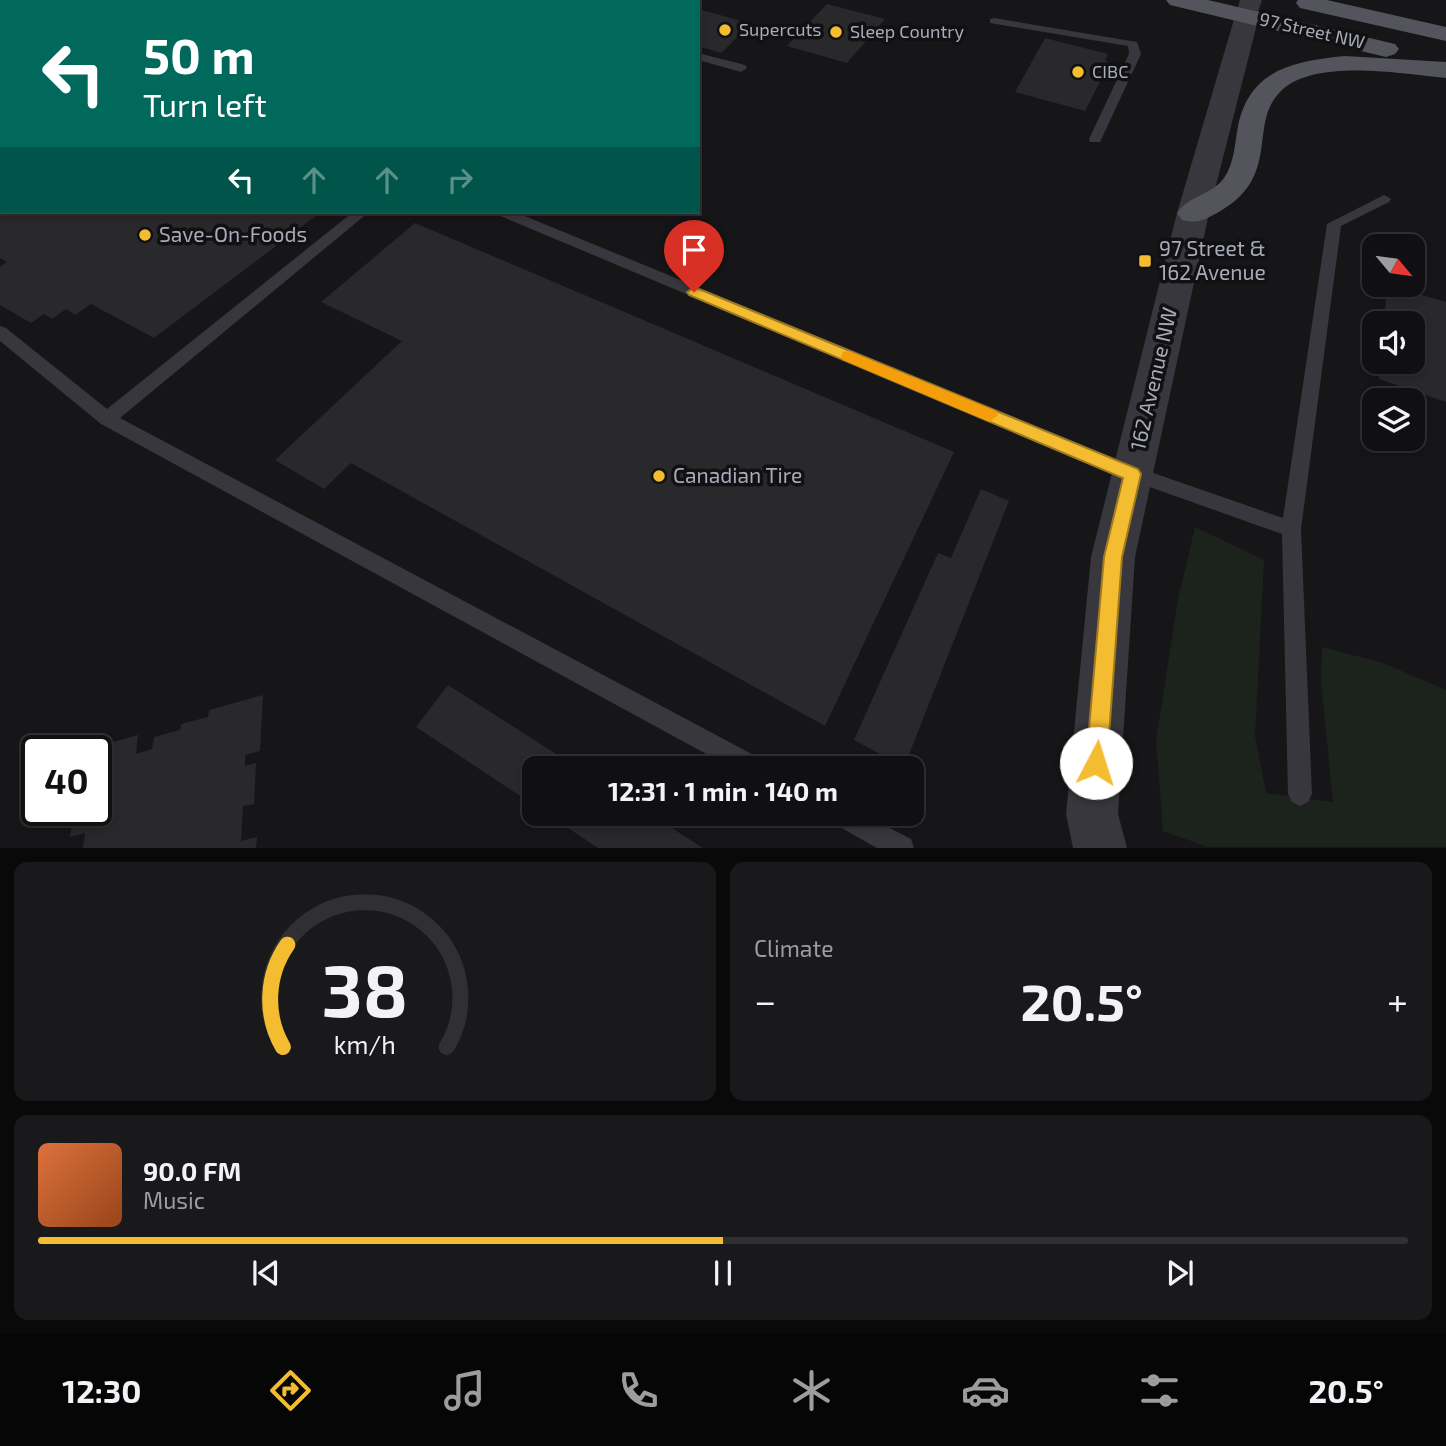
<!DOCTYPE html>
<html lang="en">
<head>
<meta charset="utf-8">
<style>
	body { margin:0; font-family:"Exo 2",sans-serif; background:#19191b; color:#f1f3f6; height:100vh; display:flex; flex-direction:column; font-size:26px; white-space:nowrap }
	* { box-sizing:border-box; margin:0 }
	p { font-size:23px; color:#9c9d9f }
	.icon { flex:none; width:38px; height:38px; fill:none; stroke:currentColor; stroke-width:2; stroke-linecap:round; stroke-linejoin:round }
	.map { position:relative; height:848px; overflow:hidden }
	.sheet { display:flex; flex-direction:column; gap:14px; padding:14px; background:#09090a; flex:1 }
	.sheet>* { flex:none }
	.hud { position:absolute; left:0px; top:0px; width:700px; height:214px; box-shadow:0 4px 10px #0003,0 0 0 2px #303032; background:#00695c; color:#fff; overflow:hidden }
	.needle { width:46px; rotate:119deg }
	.controls { position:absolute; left:1362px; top:234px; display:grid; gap:14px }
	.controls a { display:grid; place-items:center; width:63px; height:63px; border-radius:14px; background:#101012; box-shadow:0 4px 10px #0003,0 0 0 2px #303032; font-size:35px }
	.speed { position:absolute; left:21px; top:735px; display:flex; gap:14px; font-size:35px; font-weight:700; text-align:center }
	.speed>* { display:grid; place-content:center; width:91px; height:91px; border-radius:50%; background:#101012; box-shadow:0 4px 10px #0003,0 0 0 2px #303032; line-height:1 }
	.speed .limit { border:4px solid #111; border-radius:10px; background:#fff; color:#111 }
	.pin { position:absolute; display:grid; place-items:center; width:60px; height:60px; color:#fff; margin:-72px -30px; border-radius:50% 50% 50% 0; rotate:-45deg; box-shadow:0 0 7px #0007 }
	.pin .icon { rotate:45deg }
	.me { position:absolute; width:77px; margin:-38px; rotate:5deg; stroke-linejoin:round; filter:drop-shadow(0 0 5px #0008) }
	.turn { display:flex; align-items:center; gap:24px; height:147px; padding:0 28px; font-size:32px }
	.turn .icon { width:91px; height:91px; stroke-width:2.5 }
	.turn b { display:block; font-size:49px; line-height:60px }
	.lanes { display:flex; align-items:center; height:66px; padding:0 28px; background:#0003; justify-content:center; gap:35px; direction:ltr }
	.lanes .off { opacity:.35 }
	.big { font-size:52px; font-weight:700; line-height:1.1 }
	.sheet .card { flex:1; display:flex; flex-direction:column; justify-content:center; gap:10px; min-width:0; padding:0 24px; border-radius:14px; background:#19191b }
	.sheet .dial { align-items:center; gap:0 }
	.dial svg { height:182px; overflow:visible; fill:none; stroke:#303032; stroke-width:7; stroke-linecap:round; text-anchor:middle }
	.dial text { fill:#f1f3f6; stroke:none }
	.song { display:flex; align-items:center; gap:21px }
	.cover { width:84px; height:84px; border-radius:10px; background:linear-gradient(135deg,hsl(20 70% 55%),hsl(20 70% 35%)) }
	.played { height:7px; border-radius:4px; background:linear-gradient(90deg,#f4bc31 50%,#303032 50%) }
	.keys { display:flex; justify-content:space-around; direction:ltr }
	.heat { display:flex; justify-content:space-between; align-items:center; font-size:38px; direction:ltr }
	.sheet .tiles { flex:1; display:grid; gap:14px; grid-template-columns:1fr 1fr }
	.card:last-child { grid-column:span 2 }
	.trip { position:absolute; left:522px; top:756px; width:402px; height:70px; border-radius:14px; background:#101012; box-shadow:0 4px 10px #0003,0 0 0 2px #303032; font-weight:700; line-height:70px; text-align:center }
	.tab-bar { display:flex; height:112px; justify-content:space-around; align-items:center; background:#060607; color:#9c9d9f }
	.tab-bar .icon { width:49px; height:49px }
	.tab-bar .on { color:#f4bc31 }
	.tab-bar b { font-size:32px; color:#f1f3f6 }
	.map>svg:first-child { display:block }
	.green { fill:#1c231d }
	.building { fill:#29292c }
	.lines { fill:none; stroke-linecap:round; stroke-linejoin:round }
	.service { fill:#37373d; fill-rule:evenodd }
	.minor { fill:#37373d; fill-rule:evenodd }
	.tertiary { fill:#37373d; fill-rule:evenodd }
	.primary { fill:#53545c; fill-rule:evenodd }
	.route { fill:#f4bc31; stroke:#9f7a20; stroke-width:2 }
	.slow { fill:#f59e0b }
	.poi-dot { fill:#f4bc31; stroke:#111113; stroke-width:2.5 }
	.labels { text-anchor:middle; stroke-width:7; stroke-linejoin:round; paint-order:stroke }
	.far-poi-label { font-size:18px; fill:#a8acb8; stroke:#111113; text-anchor:start }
	.far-street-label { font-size:18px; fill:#a8acb8; stroke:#111113 }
	.poi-label { font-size:21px; fill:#a8acb8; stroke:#111113; text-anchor:start }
	.street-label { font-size:21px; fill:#a8acb8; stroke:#111113 }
</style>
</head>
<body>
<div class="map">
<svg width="1446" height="848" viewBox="0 0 1446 848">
	<rect width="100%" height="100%" fill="#161618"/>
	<path class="green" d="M 1195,527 L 1264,560 L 1255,736 L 1266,793 L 1333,802 L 1321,680 L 1322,647 L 1383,663 L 1446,690 L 1446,847 L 1208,847 L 1163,831 L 1156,740 L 1178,600 Z"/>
	<g class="building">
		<path d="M 827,4 L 885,19 L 847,63 L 787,46 Z"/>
		<path d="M 698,9 L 720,15 L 751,24 L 721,53 L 698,46 Z"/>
		<path d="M 1045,38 L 1108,54 L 1105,60 L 1110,63 L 1130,69 L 1124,81 L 1103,76 L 1085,111 L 1015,92 Z"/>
		<path d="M 0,212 L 321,212 L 154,338 L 91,304 L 75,315 L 66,309 L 52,319 L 44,314 L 31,323 L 0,305 L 0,267 L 7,262 L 0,258 Z"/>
		<path d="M 415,223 L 954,452 L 825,726 L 351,463 L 324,489 L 275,460 L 402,341 L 321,302 Z"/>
		<path d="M 1387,285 L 1446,302 L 1446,402 L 1379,379 L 1380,362 L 1412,362 L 1412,324 L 1384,324 Z"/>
		<path d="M 981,489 L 1009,501 L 904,767 L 854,740 L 938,553 L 951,558 Z"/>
		<path d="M 448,685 L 578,768 L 534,768 L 534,805 L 416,727 Z"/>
		<path d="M 263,695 L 260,751 L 245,755 L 245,766 L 256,763 L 254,804 L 243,806 L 241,841 L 257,837 L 256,848 L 83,848 L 85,833 L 70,837 L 74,810 L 96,810 L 96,751 L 84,750 L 138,735 L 136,754 L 152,749 L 154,737 L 180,730 L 181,724 L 208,717 L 209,710 Z"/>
		<path d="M 547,814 L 650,814 L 703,848 L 598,848 Z"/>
	</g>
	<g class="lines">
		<g class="service">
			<path d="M 187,0 L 200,0 L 201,2 L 188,2 Z"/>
			<path d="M 505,0 L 520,0 L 521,2 L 506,2 Z"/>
			<path d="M 994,18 L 1137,42 L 1141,54 L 1100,142 L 1090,142 L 1089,139 L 1129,54 L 1128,46 L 990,23 L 990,19 Z"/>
			<path d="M 698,53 L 745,65 L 747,68 L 741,72 L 698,60 Z"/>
			<path d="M 1384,195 L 1391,199 L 1389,202 L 1341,226 L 1301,529 L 1312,794 L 1308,802 L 1300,806 L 1292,802 L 1288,794 L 1282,534 L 1127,479 L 498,215 L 496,212 L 515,212 L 1139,468 L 1283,518 L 1327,224 Z"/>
			<path d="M 353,212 L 369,212 L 120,418 L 763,760 L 766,768 L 732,768 L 101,424 L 0,341 L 0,326 L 6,328 L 107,409 Z"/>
			<path d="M 827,814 L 863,814 L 911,839 L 914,848 L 877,848 L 831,822 Z"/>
		</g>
		<path class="minor" d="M 1240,0 L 1262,0 L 1255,21 L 1239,21 L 1236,16 Z"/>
		<g class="tertiary">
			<path d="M 208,0 L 234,0 L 206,2 Z"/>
			<path d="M 1247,9 L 1256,11 L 1259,16 L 1209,213 L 1135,557 L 1118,814 L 1127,848 L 1073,848 L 1066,814 L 1091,557 L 1177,213 L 1235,16 L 1238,11 Z"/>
			<path d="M 0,109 L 2,109 L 0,126 Z"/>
		</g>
		<g class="primary">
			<path d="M 1166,0 L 1208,0 L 1395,44 L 1399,49 L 1395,54 L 1386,57 L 1170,5 Z"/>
			<path d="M 1298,0 L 1327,0 L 1446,27 L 1446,41 L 1300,8 L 1296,3 Z"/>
			<path d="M 1345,56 L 1446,62 L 1446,78 C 1403,74 1317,58 1282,90 C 1246,123 1284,177 1217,213 C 1204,220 1197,224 1182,220 L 1177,213 C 1188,196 1212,195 1224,178 C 1234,164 1235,143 1238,126 C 1250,69 1294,61 1345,56 Z"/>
		</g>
	</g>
	<path class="route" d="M 694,287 L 1138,469 L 1141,474 L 1122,557 L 1107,763 L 1104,770 L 1096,773 L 1089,770 L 1086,763 L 1104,557 L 1123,478 L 689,295 L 687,292 Z"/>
	<path class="slow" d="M 849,351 L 996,411 L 998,415 L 990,422 L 985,420 L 843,360 L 841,356 L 843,352 Z"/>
	<g class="poi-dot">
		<circle cx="725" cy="30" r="7"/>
		<circle cx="836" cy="32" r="7"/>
		<circle cx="1078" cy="72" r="7"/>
		<circle cx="145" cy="235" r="7"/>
		<rect x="1138" y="254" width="14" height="14" rx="3.5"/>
		<circle cx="659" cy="476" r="7"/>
	</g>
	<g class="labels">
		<g class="far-poi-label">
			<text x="739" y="36">Supercuts</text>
			<text x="850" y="38">Sleep Country</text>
			<text x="1092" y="78">CIBC</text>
		</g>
		<g class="far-street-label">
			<text transform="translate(1312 31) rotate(13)" y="6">97 Street NW</text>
		</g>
		<g class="poi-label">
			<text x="159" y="242">Save-On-Foods</text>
			<text x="1159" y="256">97 Street &amp;<tspan x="1159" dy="24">162 Avenue</tspan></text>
			<text x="673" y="483">Canadian Tire</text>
		</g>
		<g class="street-label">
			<text transform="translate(1154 379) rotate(-77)" y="7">162 Avenue NW</text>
		</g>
	</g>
</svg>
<div class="controls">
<a><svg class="needle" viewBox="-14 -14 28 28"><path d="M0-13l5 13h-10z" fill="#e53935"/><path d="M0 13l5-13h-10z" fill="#9c9d9f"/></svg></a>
<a><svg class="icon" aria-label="sound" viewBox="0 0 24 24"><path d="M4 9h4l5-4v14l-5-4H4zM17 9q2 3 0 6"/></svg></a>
<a><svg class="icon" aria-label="layers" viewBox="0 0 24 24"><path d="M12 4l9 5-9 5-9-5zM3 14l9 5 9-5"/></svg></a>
</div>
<div class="speed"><div class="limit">40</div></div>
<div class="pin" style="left:694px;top:292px;background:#d93025"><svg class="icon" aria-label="arrive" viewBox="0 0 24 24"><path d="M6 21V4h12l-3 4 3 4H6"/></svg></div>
<svg class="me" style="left:1096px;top:763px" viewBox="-20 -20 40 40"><circle r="19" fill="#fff"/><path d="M0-13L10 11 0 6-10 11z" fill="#f4bc31"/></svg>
<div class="trip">12:31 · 1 min · 140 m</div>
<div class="hud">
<div class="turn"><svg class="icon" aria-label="left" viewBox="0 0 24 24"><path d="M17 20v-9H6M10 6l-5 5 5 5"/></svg><div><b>50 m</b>Turn left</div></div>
<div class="lanes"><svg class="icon" aria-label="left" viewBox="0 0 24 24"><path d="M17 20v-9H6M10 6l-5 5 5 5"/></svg><svg class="icon off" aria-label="ahead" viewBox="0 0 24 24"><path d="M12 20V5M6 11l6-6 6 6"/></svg><svg class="icon off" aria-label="ahead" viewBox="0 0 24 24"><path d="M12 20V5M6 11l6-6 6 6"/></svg><svg class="icon off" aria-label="right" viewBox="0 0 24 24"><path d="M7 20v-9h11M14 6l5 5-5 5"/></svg></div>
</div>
</div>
<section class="sheet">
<div class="tiles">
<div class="card dial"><svg viewBox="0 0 100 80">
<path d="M14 69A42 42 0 1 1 86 69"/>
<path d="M14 69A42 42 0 0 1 16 24" stroke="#f4bc31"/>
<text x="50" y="56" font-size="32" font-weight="700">38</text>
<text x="50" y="72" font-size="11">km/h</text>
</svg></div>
<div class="card"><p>Climate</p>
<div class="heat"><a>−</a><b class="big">20.5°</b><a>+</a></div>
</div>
<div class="card">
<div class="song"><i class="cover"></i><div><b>90.0 FM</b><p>Music</p></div></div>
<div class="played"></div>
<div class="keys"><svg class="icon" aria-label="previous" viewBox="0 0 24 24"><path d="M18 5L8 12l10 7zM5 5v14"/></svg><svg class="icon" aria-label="pause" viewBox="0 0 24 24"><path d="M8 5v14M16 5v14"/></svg><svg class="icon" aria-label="next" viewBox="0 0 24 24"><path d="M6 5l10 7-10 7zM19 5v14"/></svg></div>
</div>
</div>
</section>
<nav class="tab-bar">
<b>12:30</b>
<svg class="icon on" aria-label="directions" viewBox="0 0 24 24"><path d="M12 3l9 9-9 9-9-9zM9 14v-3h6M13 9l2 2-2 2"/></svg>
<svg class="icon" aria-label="music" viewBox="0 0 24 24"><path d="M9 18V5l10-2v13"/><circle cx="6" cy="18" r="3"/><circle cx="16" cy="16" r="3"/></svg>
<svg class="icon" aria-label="phone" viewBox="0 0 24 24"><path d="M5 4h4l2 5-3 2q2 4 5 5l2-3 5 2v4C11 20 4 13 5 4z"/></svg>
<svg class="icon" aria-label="climate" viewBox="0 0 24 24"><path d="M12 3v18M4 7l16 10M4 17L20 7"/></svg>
<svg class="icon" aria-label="car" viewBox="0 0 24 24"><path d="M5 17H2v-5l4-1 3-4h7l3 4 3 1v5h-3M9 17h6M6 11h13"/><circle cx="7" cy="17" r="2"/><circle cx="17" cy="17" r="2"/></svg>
<svg class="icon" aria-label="filters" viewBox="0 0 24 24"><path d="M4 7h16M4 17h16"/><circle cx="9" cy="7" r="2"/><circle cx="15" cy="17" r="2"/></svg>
<b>20.5°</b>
</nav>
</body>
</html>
